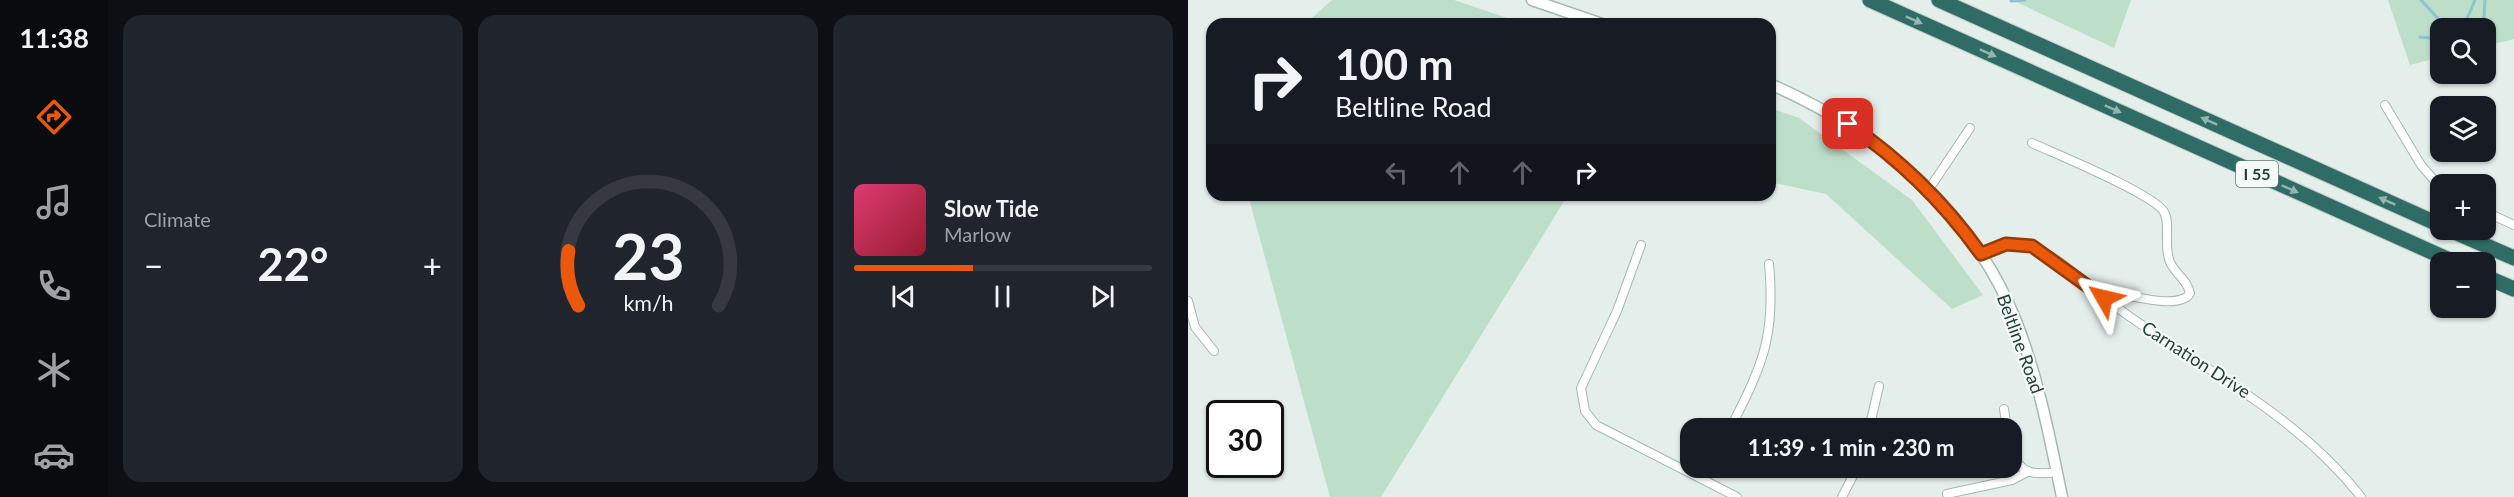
<!DOCTYPE html>
<html lang="en">
<head>
<meta charset="utf-8">
<style>
	body { margin:0; font-family:Lato,sans-serif; background:#20242c; color:#f1f3f6; height:100vh; display:flex; flex-direction:column; font-size:22px; white-space:nowrap }
	* { box-sizing:border-box; margin:0 }
	p { font-size:20px; color:#9ea1a6 }
	.icon { flex:none; width:33px; height:33px; fill:none; stroke:currentColor; stroke-width:2; stroke-linecap:round; stroke-linejoin:round }
	.map { position:relative; flex:1; overflow:hidden }
	.details { display:flex; flex-direction:column; gap:15px; padding:15px; background:#0d0f14; width:1080px }
	.details>* { flex:none }
	.guide { position:absolute; left:18px; top:18px; width:570px; height:183px; border-radius:18px; box-shadow:0 2px 4px #0004; background:#171b24; color:#f1f3f6; overflow:hidden }
	.controls { position:absolute; left:1242px; top:18px; display:grid; gap:12px }
	.controls a { display:grid; place-items:center; width:66px; height:66px; border-radius:12px; background:#171b24; box-shadow:0 2px 4px #0004; font-size:30px }
	.speed { position:absolute; left:18px; top:400px; display:flex; gap:12px; font-size:30px; font-weight:700; text-align:center }
	.speed>* { display:grid; place-content:center; width:78px; height:78px; border-radius:50%; background:#171b24; box-shadow:0 2px 4px #0004; line-height:1 }
	.speed .limit { border:3px solid #111; border-radius:9px; background:#fff; color:#111 }
	.pin { position:absolute; display:grid; place-items:center; width:51px; height:51px; color:#fff; margin:-26px; border-radius:12px; box-shadow:0 3px 9px #0006 }
	.me { position:absolute; width:66px; margin:-33px; rotate:307deg; stroke-linejoin:round; filter:drop-shadow(0 0 4px #0008) }
	.turn { display:flex; align-items:center; gap:21px; height:126px; padding:0 30px; font-size:27px }
	.turn .icon { width:78px; height:78px; stroke-width:2.5 }
	.turn b { display:block; font-size:42px; line-height:51px }
	.lanes { display:flex; align-items:center; height:57px; padding:0 30px; background:#0003; justify-content:center; gap:30px; direction:ltr }
	.lanes .off { opacity:.35 }
	.big { font-size:45px; font-weight:700; line-height:1.1 }
	.details .tile { flex:1; display:flex; flex-direction:column; justify-content:center; gap:9px; min-width:0; padding:0 21px; border-radius:18px; background:#20242c }
	.details .dial { align-items:center; gap:0 }
	.dial svg { height:156px; overflow:visible; fill:none; stroke:#363941; stroke-width:7; stroke-linecap:round; text-anchor:middle }
	.dial text { fill:#f1f3f6; stroke:none }
	.song { display:flex; align-items:center; gap:18px }
	.cover { width:72px; height:72px; border-radius:9px; background:linear-gradient(135deg,hsl(340 70% 55%),hsl(350 70% 35%)) }
	.played { height:6px; border-radius:3px; background:linear-gradient(90deg,#ea580c 40%,#363941 40%) }
	.keys { display:flex; justify-content:space-around; direction:ltr }
	.heat { display:flex; justify-content:space-between; align-items:center; font-size:33px; direction:ltr }
	.details .tiles { flex:1; display:grid; gap:15px; grid-template-columns:repeat(3,1fr) }
	.trip { position:absolute; left:492px; top:418px; width:342px; height:60px; border-radius:18px; background:#171b24; box-shadow:0 2px 4px #0004; font-weight:700; line-height:60px; text-align:center }
	main { display:flex; flex:1; min-height:0 }
	.menu { display:flex; flex-direction:column; width:108px; justify-content:space-around; align-items:center; background:#090b0e; color:#9ea1a6 }
	.menu .icon { width:42px; height:42px }
	.menu .active { color:#ea580c }
	.menu b { font-size:27px; color:#f1f3f6 }
	.map>svg:first-child { display:block }
	.green { fill:#bddfc9 }
	.lines { fill:none; stroke-linecap:round; stroke-linejoin:round }
	.stream { stroke:#8dc2d2; stroke-width:3 }
	.street-casing { stroke:#a6b6b2; stroke-width:10 }
	.secondary-casing { stroke:#a3bab4; stroke-width:13 }
	.highway-casing { stroke:#c1cac8; stroke-width:17 }
	.street { stroke:#fff; stroke-width:8 }
	.secondary { stroke:#fff; stroke-width:10 }
	.highway { stroke:#2f6c65; stroke-width:15 }
	.oneway { fill:#92b3ae }
	.route-casing { stroke:#983908; stroke-width:15 }
	.route { stroke:#ea580c; stroke-width:10 }
	.labels { text-anchor:middle; stroke-width:4.5; stroke-linejoin:round; paint-order:stroke }
	.shield { fill:#f5faf8; stroke:#627874; stroke-width:1.5 }
	.shield-label { font-size:16px; font-weight:bold; fill:#23403b }
	.street-label { font-size:18px; fill:#23403b; stroke:#f5faf8 }
</style>
</head>
<body>
<main>
<nav class="menu">
<b>11:38</b>
<svg class="icon active" aria-label="directions" viewBox="0 0 24 24"><path d="M12 3l9 9-9 9-9-9zM9 14v-3h6M13 9l2 2-2 2"/></svg>
<svg class="icon" aria-label="music" viewBox="0 0 24 24"><path d="M9 18V5l10-2v13"/><circle cx="6" cy="18" r="3"/><circle cx="16" cy="16" r="3"/></svg>
<svg class="icon" aria-label="phone" viewBox="0 0 24 24"><path d="M5 4h4l2 5-3 2q2 4 5 5l2-3 5 2v4C11 20 4 13 5 4z"/></svg>
<svg class="icon" aria-label="climate" viewBox="0 0 24 24"><path d="M12 3v18M4 7l16 10M4 17L20 7"/></svg>
<svg class="icon" aria-label="car" viewBox="0 0 24 24"><path d="M5 17H2v-5l4-1 3-4h7l3 4 3 1v5h-3M9 17h6M6 11h13"/><circle cx="7" cy="17" r="2"/><circle cx="17" cy="17" r="2"/></svg>
</nav>
<section class="details">
<div class="tiles">
<div class="tile"><p>Climate</p>
<div class="heat"><a>−</a><b class="big">22°</b><a>+</a></div>
</div>
<div class="tile dial"><svg viewBox="0 0 100 80">
<path d="M14 69A42 42 0 1 1 86 69"/>
<path d="M14 69A42 42 0 0 1 9 41" stroke="#ea580c"/>
<text x="50" y="56" font-size="32" font-weight="700">23</text>
<text x="50" y="72" font-size="11">km/h</text>
</svg></div>
<div class="tile">
<div class="song"><i class="cover"></i><div><b>Slow Tide</b><p>Marlow</p></div></div>
<div class="played"></div>
<div class="keys"><svg class="icon" aria-label="previous" viewBox="0 0 24 24"><path d="M18 5L8 12l10 7zM5 5v14"/></svg><svg class="icon" aria-label="pause" viewBox="0 0 24 24"><path d="M8 5v14M16 5v14"/></svg><svg class="icon" aria-label="next" viewBox="0 0 24 24"><path d="M6 5l10 7-10 7zM19 5v14"/></svg></div>
</div>
</div>
</section>
<div class="map">
<svg width="1326" height="497" viewBox="0 0 1326 497">
	<rect width="100%" height="100%" fill="#e4eeea"/>
	<g class="green">
		<path d="M 144,0 L 266,0 L 337,24 L 117,24 Z"/>
		<path d="M 824,0 L 943,0 L 926,48 Z"/>
		<path d="M 1200,0 L 1326,0 L 1326,39 L 1298,46 L 1298,28 L 1252,28 L 1252,57 L 1222,65 Z"/>
		<path d="M 582,108 L 611,118 L 724,200 L 795,295 L 764,309 L 638,194 L 582,182 Z"/>
		<path d="M 60,195 L 380,195 L 193,497 L 142,497 Z"/>
	</g>
	<g class="lines">
		<g class="stream">
			<path d="M 1233,0 L 1256,25 L 1263,28"/>
			<path d="M 823,1 L 837,0"/>
			<path d="M 1275,28 L 1287,0"/>
			<path d="M 1289,28 L 1296,17 L 1297,0"/>
			<path d="M 1232,37 L 1252,39"/>
		</g>
		<defs>
			<g id="street">
				<path d="M 1197,105 L 1233,165 L 1252,187"/>
				<path d="M 844,143 C 868,154 966,194 976,212 C 983,224 975,246 982,262 C 987,274 999,279 1002,293 L 999,297 C 975,310 943,289 916,298"/>
				<path d="M 741,189 L 782,128"/>
				<path d="M 1298,212 L 1326,225"/>
				<path d="M 453,245 L 429,311 L 393,388 L 397,411 L 408,425 L 549,497"/>
				<path d="M 793,254 C 810,248 828,239 846,247 C 875,260 910,294 938,314 C 1020,372 1110,416 1173,497"/>
				<path d="M 0,301 L 7,327 L 26,351"/>
				<path d="M 816,409 L 819,429"/>
				<path d="M 542,429 C 574,366 588,337 581,264"/>
				<path d="M 681,429 L 691,386"/>
				<path d="M 824,452 C 833,475 847,475 869,472"/>
				<path d="M 516,479 L 522,468"/>
				<path d="M 759,494 L 824,480 L 839,472"/>
				<path d="M 654,497 L 669,468"/>
			</g>
			<g id="secondary">
				<path d="M 344,0 L 414,24"/>
				<path d="M 582,84 C 690,131 783,209 828,321 C 850,377 862,438 874,497"/>
			</g>
			<g id="highway">
				<path d="M 682,0 L 1266,262"/>
				<path d="M 751,0 L 1252,225"/>
				<path d="M 1262,230 L 1326,258"/>
				<path d="M 1298,277 L 1326,289"/>
			</g>
		</defs>
		<use href="#street" class="street-casing"/>
		<use href="#secondary" class="secondary-casing"/>
		<use href="#highway" class="highway-casing"/>
		<use href="#street" class="street"/>
		<use href="#secondary" class="secondary"/>
		<use href="#highway" class="highway"/>
	</g>
	<defs><path id="oneway-solid" d="M-6-.8H1V-3.2L6.5 0L1 3.2V.8H-6Z" transform="scale(1.5)"/></defs>
	<g class="oneway">
		<use href="#oneway-solid" transform="translate(726 20) rotate(24)"/>
		<use href="#oneway-solid" transform="translate(800 53) rotate(24)"/>
		<use href="#oneway-solid" transform="translate(925 109) rotate(24)"/>
		<use href="#oneway-solid" transform="translate(1021 121) rotate(-156)"/>
		<use href="#oneway-solid" transform="translate(1102 189) rotate(24)"/>
		<use href="#oneway-solid" transform="translate(1199 201) rotate(-156)"/>
	</g>
	<g class="lines">
		<defs>
			<path id="route" d="M 660,124 C 713,160 755,201 793,254 L 818,244 L 844,246 L 916,298"/>
		</defs>
		<use href="#route" class="route-casing"/>
		<use href="#route" class="route"/>
	</g>
	<g class="labels">
		<rect class="shield" x="1048" y="161" width="42" height="26" rx="4.5"/>
		<g class="shield-label">
			<text x="1069" y="180">I 55</text>
		</g>
		<g class="street-label">
			<text transform="translate(832 344) rotate(70)" y="6">Beltline Road</text>
			<text transform="translate(1008 360) rotate(33)" y="6">Carnation Drive</text>
		</g>
	</g>
</svg>
<div class="controls">
<a><svg class="icon" aria-label="search" viewBox="0 0 24 24"><circle cx="10" cy="10" r="6"/><path d="M15 15l6 6"/></svg></a>
<a><svg class="icon" aria-label="layers" viewBox="0 0 24 24"><path d="M12 4l9 5-9 5-9-5zM3 14l9 5 9-5"/></svg></a>
<a>+</a>
<a>−</a>
</div>
<div class="speed"><div class="limit">30</div></div>
<div class="pin" style="left:660px;top:124px;background:#d93025"><svg class="icon" aria-label="arrive" viewBox="0 0 24 24"><path d="M6 21V4h12l-3 4 3 4H6"/></svg></div>
<svg class="me" style="left:916px;top:298px" viewBox="-20 -20 40 40"><path d="M0-17L14 15 0 8-14 15z" fill="#ea580c" stroke="#fff" stroke-width="4"/></svg>
<div class="trip">11:39 · 1 min · 230 m</div>
<div class="guide">
<div class="turn"><svg class="icon" aria-label="right" viewBox="0 0 24 24"><path d="M7 20v-9h11M14 6l5 5-5 5"/></svg><div><b>100 m</b>Beltline Road</div></div>
<div class="lanes"><svg class="icon off" aria-label="left" viewBox="0 0 24 24"><path d="M17 20v-9H6M10 6l-5 5 5 5"/></svg><svg class="icon off" aria-label="ahead" viewBox="0 0 24 24"><path d="M12 20V5M6 11l6-6 6 6"/></svg><svg class="icon off" aria-label="ahead" viewBox="0 0 24 24"><path d="M12 20V5M6 11l6-6 6 6"/></svg><svg class="icon" aria-label="right" viewBox="0 0 24 24"><path d="M7 20v-9h11M14 6l5 5-5 5"/></svg></div>
</div>
</div>
</main>
</body>
</html>
